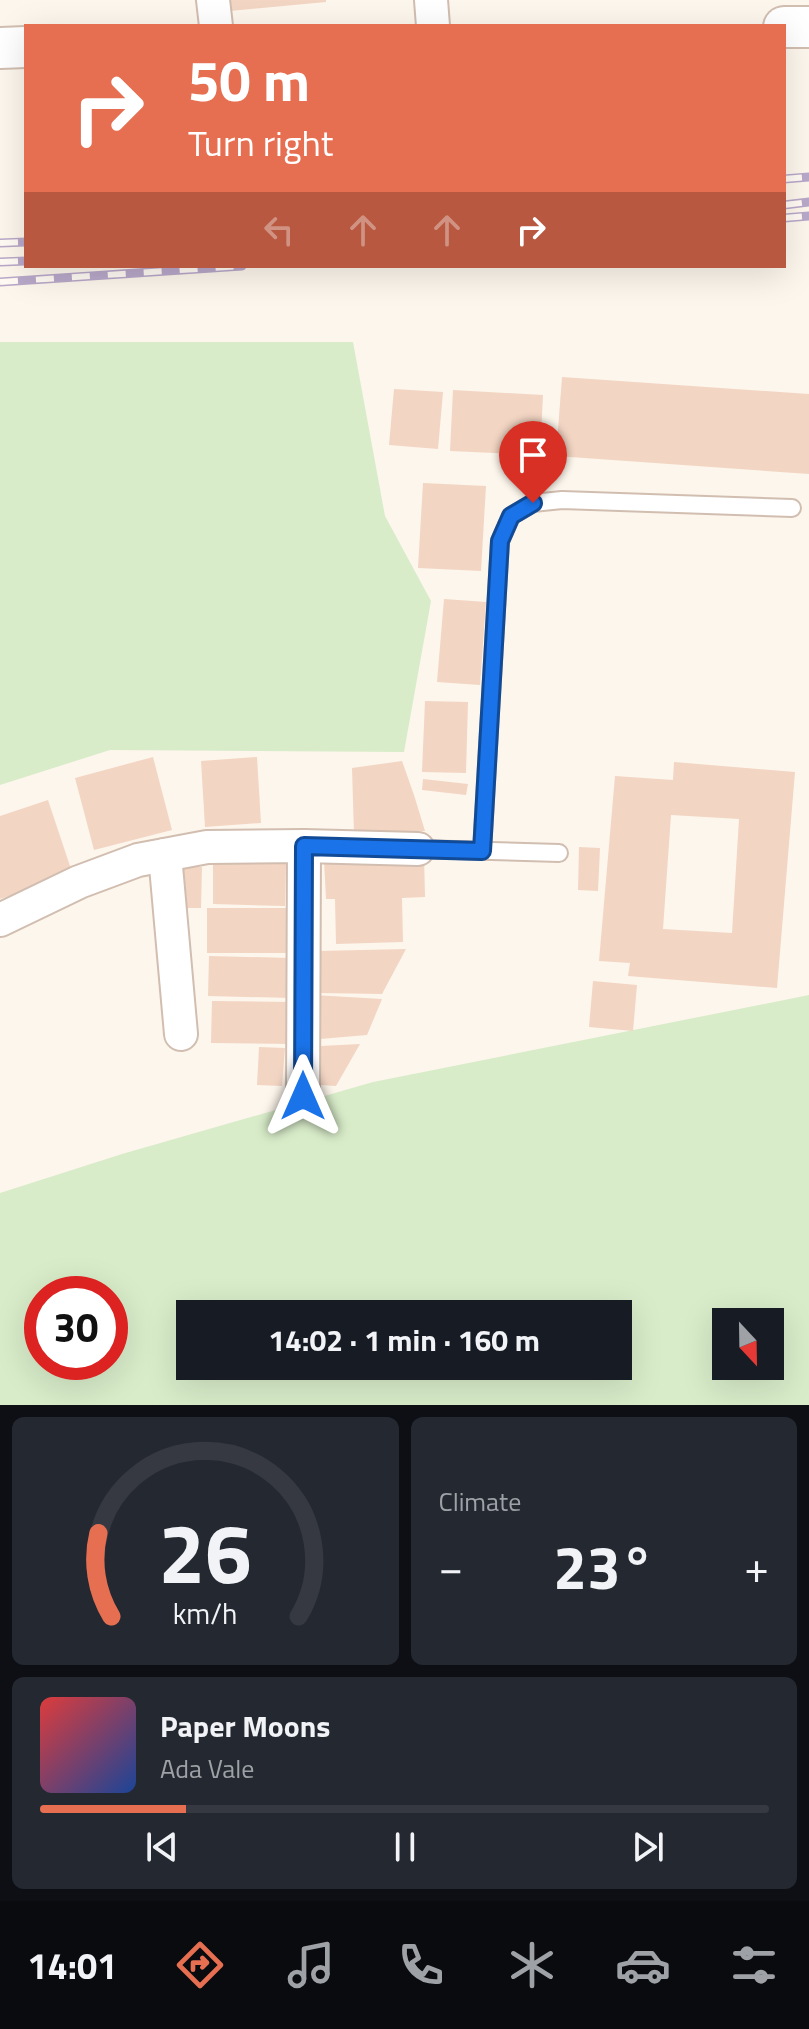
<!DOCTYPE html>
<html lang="en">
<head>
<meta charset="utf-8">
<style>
	body { margin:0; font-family:"Titillium Web",sans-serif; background:#242831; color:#f1f3f6; height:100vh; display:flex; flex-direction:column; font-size:30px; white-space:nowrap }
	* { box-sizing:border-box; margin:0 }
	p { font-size:26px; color:#9ea1a6 }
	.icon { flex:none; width:44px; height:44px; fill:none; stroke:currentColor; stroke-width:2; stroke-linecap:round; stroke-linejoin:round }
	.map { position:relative; height:1405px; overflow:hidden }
	.drawer { display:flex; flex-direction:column; gap:12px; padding:12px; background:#0d0f14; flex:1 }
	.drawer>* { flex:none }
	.banner { position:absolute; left:24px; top:24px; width:762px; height:244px; border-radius:0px; box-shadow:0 8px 32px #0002; background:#e76f51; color:#fff; overflow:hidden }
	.needle { width:52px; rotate:158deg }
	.fabs { position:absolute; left:712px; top:1308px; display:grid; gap:16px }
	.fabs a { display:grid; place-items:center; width:72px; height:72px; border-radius:0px; background:#171b24; box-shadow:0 8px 32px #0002; font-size:40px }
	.speed { position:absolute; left:24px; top:1276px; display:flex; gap:16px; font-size:40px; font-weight:700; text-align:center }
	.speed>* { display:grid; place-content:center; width:104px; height:104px; border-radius:50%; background:#171b24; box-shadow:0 8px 32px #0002; line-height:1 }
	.speed .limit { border:12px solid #d22; background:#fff; color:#111 }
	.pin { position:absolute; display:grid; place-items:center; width:68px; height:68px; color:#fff; margin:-82px -34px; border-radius:50% 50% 50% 0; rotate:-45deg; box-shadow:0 0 8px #0007 }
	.pin .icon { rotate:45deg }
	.me { position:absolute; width:88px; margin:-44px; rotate:0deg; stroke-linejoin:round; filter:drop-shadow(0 0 6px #0008) }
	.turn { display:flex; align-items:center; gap:28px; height:168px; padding:0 32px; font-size:36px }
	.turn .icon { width:104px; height:104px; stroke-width:2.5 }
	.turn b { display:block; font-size:56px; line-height:68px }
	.lanes { display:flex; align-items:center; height:76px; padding:0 32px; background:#0003; justify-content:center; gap:40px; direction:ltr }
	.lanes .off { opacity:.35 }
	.big { font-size:60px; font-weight:700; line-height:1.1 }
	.drawer .card { flex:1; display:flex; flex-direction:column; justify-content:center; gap:12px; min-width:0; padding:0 28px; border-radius:12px; background:#242831 }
	.drawer .dial { align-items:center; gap:0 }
	.dial svg { height:208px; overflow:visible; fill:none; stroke:#363941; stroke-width:7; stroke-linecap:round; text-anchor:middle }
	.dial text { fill:#f1f3f6; stroke:none }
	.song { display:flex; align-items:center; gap:24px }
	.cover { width:96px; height:96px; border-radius:12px; background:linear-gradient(135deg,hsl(0 70% 55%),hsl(220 70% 35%)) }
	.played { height:8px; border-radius:4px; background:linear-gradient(90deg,#e76f51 20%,#363941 20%) }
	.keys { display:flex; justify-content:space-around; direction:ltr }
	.heat { display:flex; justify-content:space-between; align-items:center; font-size:44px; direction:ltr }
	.drawer .tiles { flex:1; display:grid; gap:12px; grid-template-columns:1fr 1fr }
	.card:last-child { grid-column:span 2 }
	.trip { position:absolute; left:176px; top:1300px; width:456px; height:80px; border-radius:0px; background:#171b24; box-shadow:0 8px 32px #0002; font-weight:700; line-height:80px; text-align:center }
	.menu { display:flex; height:128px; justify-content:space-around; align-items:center; background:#090b0e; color:#9ea1a6 }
	.menu .icon { width:56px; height:56px }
	.menu .active { color:#e76f51 }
	.menu b { font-size:36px; color:#f1f3f6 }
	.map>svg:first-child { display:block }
	.green { fill:#d8ecc9; fill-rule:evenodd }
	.building { fill:#f3d5c3; fill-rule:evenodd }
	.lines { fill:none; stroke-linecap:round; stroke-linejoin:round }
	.service-casing { stroke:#d1beb0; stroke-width:20 }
	.minor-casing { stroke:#d1beb0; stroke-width:36 }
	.tertiary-casing { stroke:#d1beb0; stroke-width:44 }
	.service { stroke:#fff; stroke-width:16 }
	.minor { stroke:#fff; stroke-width:32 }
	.tertiary { stroke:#fff; stroke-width:40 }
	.rail-casing { stroke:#b9a8c9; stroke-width:9 }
	.rail { stroke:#fffaf3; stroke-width:6; stroke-dasharray:18; stroke-linecap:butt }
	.route-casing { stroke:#114b97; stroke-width:20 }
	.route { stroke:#1a73e8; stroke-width:14 }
</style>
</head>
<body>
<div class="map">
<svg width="809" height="1405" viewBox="0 0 809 1405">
	<rect width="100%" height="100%" fill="#fdf6ec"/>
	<g class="green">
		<path d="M 0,342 L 353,342 L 385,516 L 431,601 L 404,752 L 110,750 L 0,785 Z"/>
		<path d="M 809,995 L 809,1405 L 0,1405 L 0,1193 L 122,1154 L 373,1082 ZM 42,1294 L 110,1294 L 110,1362 L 42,1362 ZM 190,1314 L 618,1314 L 618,1366 L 190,1366 ZM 726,1322 L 770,1322 L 770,1366 L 726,1366 Z"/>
	</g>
	<g class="building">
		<path d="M 218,0 L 326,0 L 326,2 L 219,12 Z"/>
		<path d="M 562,377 L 809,394 L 809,474 L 556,456 Z"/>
		<path d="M 394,389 L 443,392 L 438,449 L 389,445 Z"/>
		<path d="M 453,390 L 543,395 L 540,455 L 450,451 Z"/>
		<path d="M 423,483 L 486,486 L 481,571 L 418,568 Z"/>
		<path d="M 444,599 L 486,602 L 480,685 L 437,682 Z"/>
		<path d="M 425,701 L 468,702 L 466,773 L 422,772 Z"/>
		<path d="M 153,757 L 172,830 L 94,850 L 75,778 Z"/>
		<path d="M 257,757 L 261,823 L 205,827 L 201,761 Z"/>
		<path d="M 402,761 L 414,795 L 425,831 L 354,834 L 352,768 Z"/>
		<path d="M 674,762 L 795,772 L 777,988 L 628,976 L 630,963 L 599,961 L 615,776 L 673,780 ZM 671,815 L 739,819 L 732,933 L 663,929 Z"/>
		<path d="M 423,779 L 468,784 L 466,795 L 422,790 Z"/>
		<path d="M 48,800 L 73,875 L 0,899 L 0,816 Z"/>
		<path d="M 579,847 L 600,848 L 598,891 L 578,890 Z"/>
		<path d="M 424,856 L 425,897 L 402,898 L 403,942 L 336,944 L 335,899 L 326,899 L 324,860 Z"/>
		<path d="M 213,859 L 286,861 L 285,906 L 213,904 Z"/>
		<path d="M 178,867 L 202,867 L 201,908 L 178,908 Z"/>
		<path d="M 207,908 L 288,908 L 287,953 L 207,953 Z"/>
		<path d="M 406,949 L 382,994 L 317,993 L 318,951 Z"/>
		<path d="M 209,956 L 292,958 L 291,998 L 208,996 Z"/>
		<path d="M 593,981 L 637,985 L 633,1031 L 589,1027 Z"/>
		<path d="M 314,995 L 382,999 L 367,1035 L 320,1039 Z"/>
		<path d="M 212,1001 L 291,1002 L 290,1044 L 211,1043 Z"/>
		<path d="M 360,1044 L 336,1086 L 321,1085 L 321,1046 Z"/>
		<path d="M 259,1047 L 285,1048 L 282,1086 L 257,1085 Z"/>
	</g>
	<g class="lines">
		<defs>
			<g id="service">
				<path d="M 418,849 L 559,853"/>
				<path d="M 482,851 L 500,541 L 511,516 L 533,503 L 562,500 L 792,508"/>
			</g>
			<g id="minor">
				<path d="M 213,0 L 216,26"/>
				<path d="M 431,0 L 433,26"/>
				<path d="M 165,855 L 181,1034"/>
				<path d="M 0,920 L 79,882 L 138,860 L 207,847 L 304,846 L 418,849"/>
				<path d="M 303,1096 L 304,846"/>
			</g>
			<g id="tertiary">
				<path d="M 784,27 L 809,27"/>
				<path d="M 0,48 L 26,47"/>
			</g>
		</defs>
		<use href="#service" class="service-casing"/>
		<use href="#minor" class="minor-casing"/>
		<use href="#tertiary" class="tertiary-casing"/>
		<use href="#service" class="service"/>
		<use href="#minor" class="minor"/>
		<use href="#tertiary" class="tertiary"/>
		<defs>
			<g id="rail">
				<path d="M 784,179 L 809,177"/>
				<path d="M 784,205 L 809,202"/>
				<path d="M 784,218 L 809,216"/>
				<path d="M 0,243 L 26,242"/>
				<path d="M 0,262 L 26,261"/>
				<path d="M 0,282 L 242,266"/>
			</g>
		</defs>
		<use href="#rail" class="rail-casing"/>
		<use href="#rail" class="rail"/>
	</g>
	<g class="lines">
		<defs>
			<path id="route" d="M 303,1096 L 304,846 L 482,851 L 500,541 L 511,516 L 533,503"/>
		</defs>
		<use href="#route" class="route-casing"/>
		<use href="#route" class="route"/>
	</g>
</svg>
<div class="fabs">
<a><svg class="needle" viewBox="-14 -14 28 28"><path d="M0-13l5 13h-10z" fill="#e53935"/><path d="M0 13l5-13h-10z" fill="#9ea1a6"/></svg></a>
</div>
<div class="speed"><div class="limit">30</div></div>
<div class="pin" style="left:533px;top:503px;background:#d93025"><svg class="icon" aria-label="arrive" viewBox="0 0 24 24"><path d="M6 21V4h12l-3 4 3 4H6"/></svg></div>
<svg class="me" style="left:303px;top:1096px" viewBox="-20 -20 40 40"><path d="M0-17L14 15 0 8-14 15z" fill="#1a73e8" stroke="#fff" stroke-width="4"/></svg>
<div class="trip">14:02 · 1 min · 160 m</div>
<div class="banner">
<div class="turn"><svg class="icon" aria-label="right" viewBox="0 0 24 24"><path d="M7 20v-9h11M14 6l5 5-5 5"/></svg><div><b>50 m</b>Turn right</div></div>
<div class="lanes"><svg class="icon off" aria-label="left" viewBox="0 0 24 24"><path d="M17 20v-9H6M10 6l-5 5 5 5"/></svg><svg class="icon off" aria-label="ahead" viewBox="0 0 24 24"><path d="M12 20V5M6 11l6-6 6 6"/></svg><svg class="icon off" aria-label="ahead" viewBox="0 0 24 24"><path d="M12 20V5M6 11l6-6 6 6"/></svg><svg class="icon" aria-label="right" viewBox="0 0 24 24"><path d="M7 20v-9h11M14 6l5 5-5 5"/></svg></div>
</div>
</div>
<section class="drawer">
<div class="tiles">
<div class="card dial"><svg viewBox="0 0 100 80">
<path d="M14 69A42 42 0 1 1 86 69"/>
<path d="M14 69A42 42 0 0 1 9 37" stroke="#e76f51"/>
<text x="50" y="56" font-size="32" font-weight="700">26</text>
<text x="50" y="72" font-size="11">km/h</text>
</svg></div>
<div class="card"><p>Climate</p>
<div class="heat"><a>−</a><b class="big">23°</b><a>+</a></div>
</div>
<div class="card">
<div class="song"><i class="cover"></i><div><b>Paper Moons</b><p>Ada Vale</p></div></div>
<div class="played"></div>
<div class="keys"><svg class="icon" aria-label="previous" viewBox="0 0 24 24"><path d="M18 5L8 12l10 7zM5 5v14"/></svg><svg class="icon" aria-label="pause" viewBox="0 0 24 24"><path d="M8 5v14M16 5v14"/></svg><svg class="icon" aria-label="next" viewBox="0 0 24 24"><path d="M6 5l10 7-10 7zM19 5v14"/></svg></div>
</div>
</div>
</section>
<nav class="menu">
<b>14:01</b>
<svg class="icon active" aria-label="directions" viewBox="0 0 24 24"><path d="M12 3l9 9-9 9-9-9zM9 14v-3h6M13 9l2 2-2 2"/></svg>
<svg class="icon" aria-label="music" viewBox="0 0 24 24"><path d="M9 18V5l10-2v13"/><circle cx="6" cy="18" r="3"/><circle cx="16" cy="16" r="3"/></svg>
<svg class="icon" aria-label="phone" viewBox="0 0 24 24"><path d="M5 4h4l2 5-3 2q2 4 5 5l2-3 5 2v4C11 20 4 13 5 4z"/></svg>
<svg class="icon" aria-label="climate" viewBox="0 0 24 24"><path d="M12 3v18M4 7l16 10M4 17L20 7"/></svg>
<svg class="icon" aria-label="car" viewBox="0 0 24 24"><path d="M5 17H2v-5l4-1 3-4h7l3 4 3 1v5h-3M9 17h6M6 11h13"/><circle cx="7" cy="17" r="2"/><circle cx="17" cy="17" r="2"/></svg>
<svg class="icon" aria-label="filters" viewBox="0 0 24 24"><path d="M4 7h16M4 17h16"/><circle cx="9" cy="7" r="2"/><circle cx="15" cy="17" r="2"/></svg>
</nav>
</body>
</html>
